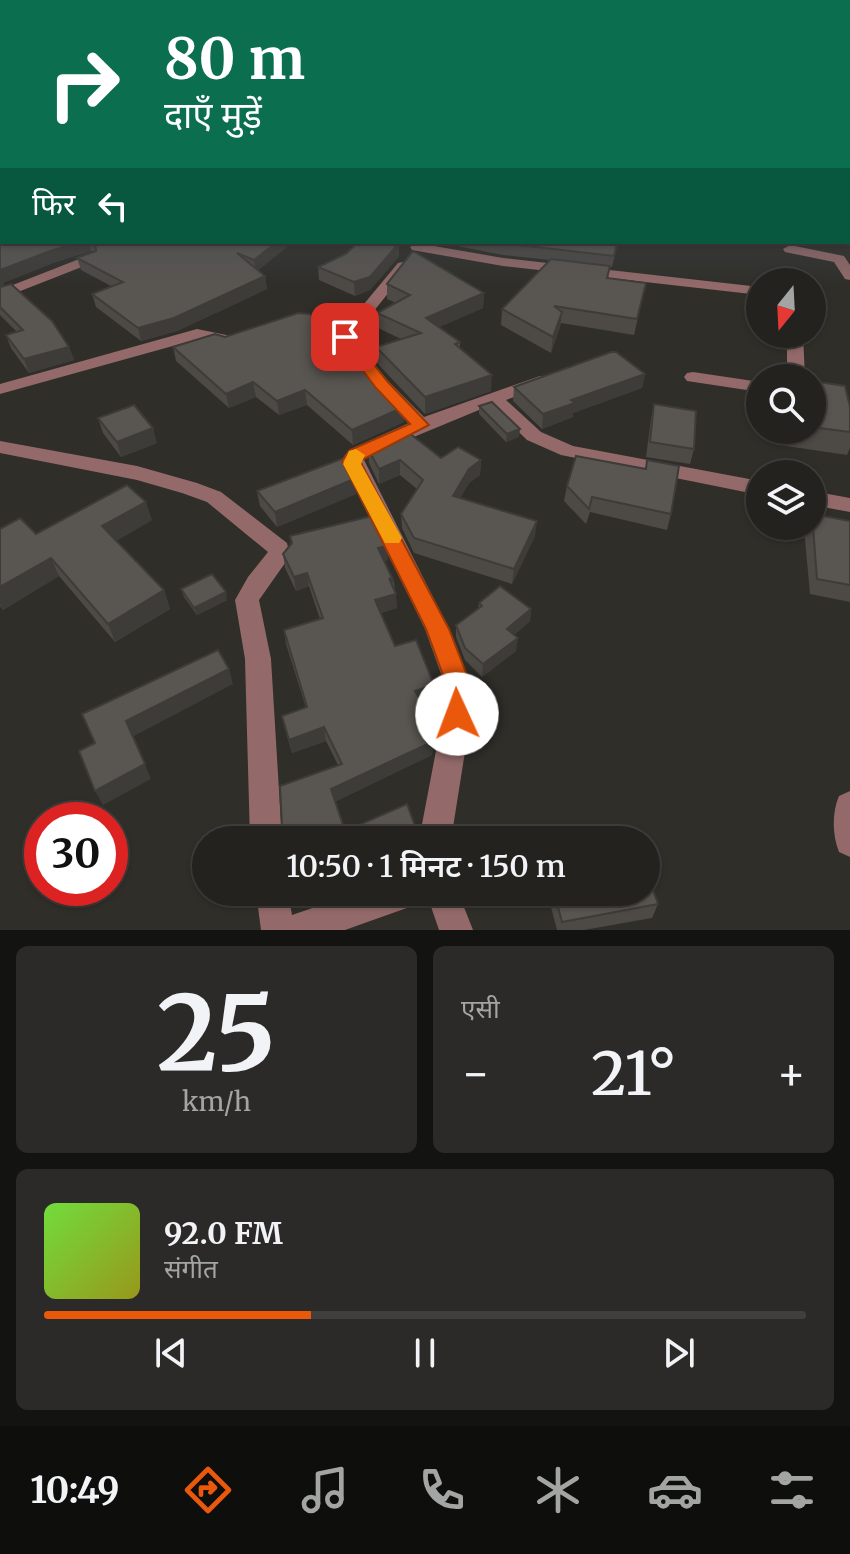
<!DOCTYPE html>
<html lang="hi">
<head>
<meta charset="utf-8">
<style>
	body { margin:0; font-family:Merriweather,"Noto Sans Devanagari",serif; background:#2b2a28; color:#f1f3f6; height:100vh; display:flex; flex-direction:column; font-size:30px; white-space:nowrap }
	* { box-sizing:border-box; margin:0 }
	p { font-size:26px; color:#a3a4a4 }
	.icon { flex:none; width:44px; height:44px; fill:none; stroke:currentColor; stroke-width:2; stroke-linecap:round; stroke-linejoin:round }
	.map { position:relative; height:930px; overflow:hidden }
	.details { display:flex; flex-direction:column; gap:16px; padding:16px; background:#131311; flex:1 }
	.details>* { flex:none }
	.hud { position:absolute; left:0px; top:0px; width:850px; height:244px; box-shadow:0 2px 6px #0004,0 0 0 2px #403f3d; background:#0b6e4f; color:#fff; overflow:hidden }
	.needle { width:52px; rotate:198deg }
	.controls { position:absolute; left:746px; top:268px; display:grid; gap:16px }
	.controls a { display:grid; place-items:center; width:80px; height:80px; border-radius:50%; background:#23221f; box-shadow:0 2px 6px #0004,0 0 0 2px #403f3d; font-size:40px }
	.speed { position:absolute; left:24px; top:802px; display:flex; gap:16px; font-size:40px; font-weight:700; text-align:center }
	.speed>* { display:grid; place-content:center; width:104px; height:104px; border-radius:50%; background:#23221f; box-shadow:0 2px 6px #0004,0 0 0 2px #403f3d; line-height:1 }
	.speed .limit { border:12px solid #d22; background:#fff; color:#111 }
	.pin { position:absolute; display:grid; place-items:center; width:68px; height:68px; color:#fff; margin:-34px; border-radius:16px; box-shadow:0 4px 12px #0006 }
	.me { position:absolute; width:88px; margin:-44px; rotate:358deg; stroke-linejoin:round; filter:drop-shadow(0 0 6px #0008) }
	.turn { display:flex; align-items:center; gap:28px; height:168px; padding:0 32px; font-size:36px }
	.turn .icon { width:104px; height:104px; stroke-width:2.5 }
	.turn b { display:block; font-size:56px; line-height:68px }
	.then { display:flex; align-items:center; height:76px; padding:0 32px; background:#0003; gap:16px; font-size:30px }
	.big { font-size:60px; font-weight:600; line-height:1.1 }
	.details .tile { flex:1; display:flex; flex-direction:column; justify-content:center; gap:12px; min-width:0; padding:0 28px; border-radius:12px; background:#2b2a28 }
	.details .dial { align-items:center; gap:0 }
	.dial b { font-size:104px; line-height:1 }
	.song { display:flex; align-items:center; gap:24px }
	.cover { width:96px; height:96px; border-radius:12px; background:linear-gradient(135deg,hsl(100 70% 55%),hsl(60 70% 35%)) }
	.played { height:8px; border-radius:4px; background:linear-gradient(90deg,#ea580c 35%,#403f3d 35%) }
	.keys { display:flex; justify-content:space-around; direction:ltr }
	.heat { display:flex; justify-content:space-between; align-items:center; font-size:44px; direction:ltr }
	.details .tiles { flex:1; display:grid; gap:16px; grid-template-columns:1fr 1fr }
	.tile:last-child { grid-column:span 2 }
	.trip { position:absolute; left:192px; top:826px; width:468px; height:80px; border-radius:40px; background:#23221f; box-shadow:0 2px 6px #0004,0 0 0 2px #403f3d; font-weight:600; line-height:80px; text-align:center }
	.tab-bar { display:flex; height:128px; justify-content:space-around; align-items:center; background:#0e0e0c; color:#a3a4a4 }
	.tab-bar .icon { width:56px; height:56px }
	.tab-bar .on { color:#ea580c }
	.tab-bar b { font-size:36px; color:#f1f3f6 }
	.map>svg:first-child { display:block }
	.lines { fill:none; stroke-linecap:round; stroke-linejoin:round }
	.minor { fill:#936a69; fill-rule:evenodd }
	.major { fill:#f8a4a3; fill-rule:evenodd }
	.wall { fill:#4d4945 }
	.shaded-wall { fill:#3e3c38 }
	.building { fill:#595550; stroke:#3e3c38; stroke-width:2 }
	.route { fill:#ea580c; stroke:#983908; stroke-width:2 }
	.slow { fill:#f59e0b }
</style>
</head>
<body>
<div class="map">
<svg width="850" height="930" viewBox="0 0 850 930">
	<rect width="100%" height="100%" fill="#2f2e29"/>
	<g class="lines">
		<g class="minor">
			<rect x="848" y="193" width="2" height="8"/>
			<rect x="848" y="216" width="2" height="8"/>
			<path d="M 417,243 L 503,258 L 760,287 L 760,295 L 503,266 L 412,250 L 410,247 Z"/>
			<path d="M 790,245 L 844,256 L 850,265 L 850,280 L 845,279 L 834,262 L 785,252 L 783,249 Z"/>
			<path d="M 92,254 L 97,255 L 97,261 L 0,299 L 0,290 Z"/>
			<path d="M 403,262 L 410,266 L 353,337 L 387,380 L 424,417 L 540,376 L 546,377 L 549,381 L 546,385 L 506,400 L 541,432 L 573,446 L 760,481 L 760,495 L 561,455 L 527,440 L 491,405 L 363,458 L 449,629 L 471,685 L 471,714 L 451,840 L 419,840 L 443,714 L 445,685 L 425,629 L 342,459 L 349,450 L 409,423 L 327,330 C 309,320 292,327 283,320 L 285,317 C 307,312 326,313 344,328 L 398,263 Z"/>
			<path d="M 197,329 L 241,338 L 243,341 L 229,347 L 198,339 L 0,394 L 0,384 Z"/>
			<path d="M 787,334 L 803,334 L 805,378 L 787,378 Z"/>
			<path d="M 693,372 L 760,382 L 760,392 L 687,381 L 684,377 L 687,373 Z"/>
			<path d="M 0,441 L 137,466 L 197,483 L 221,492 L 287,543 L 290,556 L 259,600 L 271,659 L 282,840 L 250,840 L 245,659 L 235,600 L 248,577 L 268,552 L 207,502 L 182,493 L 137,480 L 0,453 Z"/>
			<path d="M 812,491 L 850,498 L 850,512 L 812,505 Z"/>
			<path d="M 850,791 L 850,857 L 839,852 C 832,835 832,812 839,796 Z"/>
			<path d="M 256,892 L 288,892 L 292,915 L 359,892 L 422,892 L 418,904 L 345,930 L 261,930 Z"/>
			<path d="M 426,892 L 458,892 L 473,930 L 439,930 Z"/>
		</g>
		<rect class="major" x="0" y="156" width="2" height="5"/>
	</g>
	<g class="wall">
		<path d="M 0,218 L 2,242 L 287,242 L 287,247 L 258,270 L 265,276 L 267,289 L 177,331 L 141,341 L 96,307 L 92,294 L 111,286 L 81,270 L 77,258 L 94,252 L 91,251 L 53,263 L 3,283 L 4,285 L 69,347 L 74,360 L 29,373 L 11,348 L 6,335 L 17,332 L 0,315 Z"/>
		<path d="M 437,242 L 618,242 L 612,267 L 610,267 L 608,278 L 646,283 L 634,335 L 561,323 L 551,353 L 501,325 L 502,309 L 550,260 L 503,255 Z"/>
		<path d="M 399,256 L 370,290 L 355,296 L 319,280 L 318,267 Z"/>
		<path d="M 387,284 L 484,293 L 483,308 L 439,327 L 460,342 L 460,348 L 491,391 L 425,414 L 377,363 L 376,347 L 401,339 L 378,328 L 377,313 L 396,303 L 387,299 Z"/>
		<path d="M 173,347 L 404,422 L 353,445 L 307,405 L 279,415 L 256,397 L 229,408 L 176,361 Z"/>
		<path d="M 645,374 L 642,388 L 573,413 L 573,417 L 542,429 L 513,401 L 514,387 Z"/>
		<path d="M 812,381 L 850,432 L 850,448 L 847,455 L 786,446 L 784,430 L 812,430 Z"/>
		<path d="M 654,404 L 694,449 L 690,464 L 646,457 L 651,419 Z"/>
		<path d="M 479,406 L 519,437 L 506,442 L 479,414 Z"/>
		<path d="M 98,418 L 157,443 L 121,457 L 103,433 Z"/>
		<path d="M 368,444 L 441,458 L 481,460 L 480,475 L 469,483 L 460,498 L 535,536 L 512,584 L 414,553 L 402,528 L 401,514 L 417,489 L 400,475 L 379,484 L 369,463 Z"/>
		<path d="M 647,460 L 671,514 L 667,530 L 590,512 L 586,524 L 564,501 L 567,486 L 645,469 Z"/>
		<path d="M 354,479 L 356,494 L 277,527 L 260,506 L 257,491 Z"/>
		<path d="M 152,520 L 116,541 L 164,590 L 170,609 L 115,642 L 59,576 L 3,610 L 0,606 L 0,529 L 36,534 Z"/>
		<path d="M 850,521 L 850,602 L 810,594 L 804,529 L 806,526 Z"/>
		<path d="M 290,536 L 388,560 L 384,561 L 394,582 L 397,608 L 381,613 L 395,646 L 434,685 L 434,699 L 422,702 L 436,725 L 435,738 L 432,755 L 282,827 L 338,765 L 326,741 L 292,753 L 285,729 L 282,716 L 306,708 L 286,644 L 284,630 L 320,619 L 309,586 L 296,591 L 285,568 L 283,554 L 291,545 Z"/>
		<path d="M 181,589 L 227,600 L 197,615 L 184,597 Z"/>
		<path d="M 479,603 L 531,609 L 530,621 L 514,635 L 516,651 L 482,677 L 465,660 L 456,637 L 456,625 L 478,609 Z"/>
		<path d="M 547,892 L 646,892 L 658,904 L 652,918 L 584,930 L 557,930 Z"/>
	</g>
	<g class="shaded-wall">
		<path d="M 79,242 L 88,242 L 91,251 L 53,263 L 3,283 L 4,285 L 0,288 L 0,270 L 50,251 Z"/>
		<path d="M 277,242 L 287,242 L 287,247 L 256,272 L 254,260 Z"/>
		<path d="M 399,243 L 399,256 L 370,290 L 355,296 L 354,282 Z"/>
		<path d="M 265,276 L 267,289 L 177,331 L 141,341 L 138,328 Z"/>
		<path d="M 484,293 L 483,308 L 426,333 L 426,318 Z"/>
		<path d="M 562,312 L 560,328 L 551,353 L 553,337 Z"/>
		<path d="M 69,347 L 74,360 L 29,373 L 24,359 Z"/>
		<path d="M 645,374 L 642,388 L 573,413 L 573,417 L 542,429 L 543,414 L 571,400 Z"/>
		<path d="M 492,375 L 491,391 L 425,414 L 425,397 Z"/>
		<path d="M 253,382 L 256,397 L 229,408 L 226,394 Z"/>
		<path d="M 305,390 L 307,405 L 279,415 L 277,401 Z"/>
		<path d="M 404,407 L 404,422 L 353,445 L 352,430 Z"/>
		<path d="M 153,428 L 157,443 L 121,457 L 117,442 Z"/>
		<path d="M 520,429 L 519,437 L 506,442 L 507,434 Z"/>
		<path d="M 400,460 L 400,475 L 379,484 L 379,469 Z"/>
		<path d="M 481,460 L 480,475 L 469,483 L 452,511 L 453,496 L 469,469 Z"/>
		<path d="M 354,479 L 356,494 L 277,527 L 275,512 Z"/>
		<path d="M 146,502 L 152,520 L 109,545 L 102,526 Z"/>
		<path d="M 537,521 L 535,536 L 512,584 L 514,569 Z"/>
		<path d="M 387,546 L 388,560 L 379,562 L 378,548 Z"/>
		<path d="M 51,558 L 59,576 L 3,610 L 0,604 L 0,587 Z"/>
		<path d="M 307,573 L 309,586 L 296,591 L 294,577 Z"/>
		<path d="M 164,590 L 170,609 L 115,642 L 108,624 Z"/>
		<path d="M 226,592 L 227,600 L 197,615 L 194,608 Z"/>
		<path d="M 396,594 L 397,608 L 376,614 L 375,600 Z"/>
		<path d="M 531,609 L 530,621 L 506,642 L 507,629 Z"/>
		<path d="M 518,638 L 516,651 L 482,677 L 483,664 Z"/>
		<path d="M 229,669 L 233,684 L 132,737 L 126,721 Z"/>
		<path d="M 434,685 L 434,699 L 415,705 L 415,691 Z"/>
		<path d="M 436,725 L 435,738 L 432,755 L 333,802 L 331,789 Z"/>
		<path d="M 324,727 L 326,741 L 292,753 L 289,740 Z"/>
		<path d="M 145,764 L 151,779 L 103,805 L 95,791 Z"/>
	</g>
	<g class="building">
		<path d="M 2,217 L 2,242 L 79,242 L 50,251 L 0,270 L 0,218 Z"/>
		<path d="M 95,242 L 277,242 L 254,260 L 237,253 L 265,276 L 174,318 L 138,328 L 92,294 L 123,282 L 77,258 L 96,251 Z"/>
		<path d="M 358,242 L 396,242 L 399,243 L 370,277 L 354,282 L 318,267 L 346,254 Z"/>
		<path d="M 493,242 L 617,242 L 614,256 Z"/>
		<path d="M 413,251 L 484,293 L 426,318 L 460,342 L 455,344 L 492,375 L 425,397 L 376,347 L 421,333 L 377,313 L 410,295 L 387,284 Z"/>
		<path d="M 551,259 L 610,266 L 607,278 L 646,283 L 637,319 L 554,306 L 562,312 L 553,337 L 502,309 Z"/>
		<path d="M 11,284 L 52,321 L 69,347 L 24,359 L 6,335 L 23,330 L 0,307 L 0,287 Z"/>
		<path d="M 298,313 L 310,314 L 404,407 L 352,430 L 305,390 L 277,401 L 253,382 L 226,394 L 173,347 L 215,334 L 225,337 Z"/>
		<path d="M 611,352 L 616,352 L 645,374 L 571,400 L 575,403 L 543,414 L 514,387 Z"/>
		<path d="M 812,381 L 845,386 L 850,407 L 850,432 L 812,427 Z"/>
		<path d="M 492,402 L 520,429 L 507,434 L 479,406 Z"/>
		<path d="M 654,404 L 696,411 L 694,449 L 650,442 Z"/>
		<path d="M 134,405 L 153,428 L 117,442 L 98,418 Z"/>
		<path d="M 404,429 L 441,458 L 458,447 L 481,460 L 469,469 L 453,496 L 537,521 L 514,569 L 414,538 L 401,514 L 423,480 L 400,460 L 379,469 L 368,449 L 372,447 L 368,444 Z"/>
		<path d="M 576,456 L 646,469 L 647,460 L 679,466 L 671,514 L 592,497 L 589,509 L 567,486 Z"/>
		<path d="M 344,458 L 354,479 L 275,512 L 257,491 Z"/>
		<path d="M 127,485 L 146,502 L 102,526 L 164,590 L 108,624 L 51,558 L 0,587 L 0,529 L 20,518 L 36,534 Z"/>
		<path d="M 812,514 L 850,521 L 850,585 L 817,579 Z"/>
		<path d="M 372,516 L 387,546 L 378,548 L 394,582 L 389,578 L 396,594 L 375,600 L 395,646 L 416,640 L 434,685 L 415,691 L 436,725 L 432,742 L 331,789 L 348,840 L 277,840 L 274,830 L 282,827 L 280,786 L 342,764 L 324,727 L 289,740 L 282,716 L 307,707 L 284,630 L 323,618 L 307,573 L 294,577 L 283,554 L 292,543 L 290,536 Z"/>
		<path d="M 212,574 L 226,592 L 194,608 L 181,589 Z"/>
		<path d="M 500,586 L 531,609 L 507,629 L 518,638 L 483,664 L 465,648 L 456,625 L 482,606 L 479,603 Z"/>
		<path d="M 218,650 L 229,669 L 126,721 L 145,764 L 95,791 L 79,751 L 95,743 L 82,714 Z"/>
		<path d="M 407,804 L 420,840 L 354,840 L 352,828 Z"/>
		<path d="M 646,870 L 658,904 L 562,922 L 554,892 L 646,892 Z"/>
	</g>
	<linearGradient id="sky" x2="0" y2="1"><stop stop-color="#1a1917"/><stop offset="0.55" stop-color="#474c54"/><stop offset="1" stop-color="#474c54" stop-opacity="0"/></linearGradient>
	<rect width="850" height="286" fill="url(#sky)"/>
	<path class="route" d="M 345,333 L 350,334 L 387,381 L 429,425 L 360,461 L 449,629 L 468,678 L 469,714 L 466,722 L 457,725 L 448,722 L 444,714 L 444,678 L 426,629 L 342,461 L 350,450 L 410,424 L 376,388 L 340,340 L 340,334 Z"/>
	<path class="slow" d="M 356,449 L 365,455 L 361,464 L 402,538 L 399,543 L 385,543 L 343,464 L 349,451 Z"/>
</svg>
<div class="controls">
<a><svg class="needle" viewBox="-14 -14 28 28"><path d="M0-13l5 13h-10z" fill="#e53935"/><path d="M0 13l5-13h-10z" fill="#a3a4a4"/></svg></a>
<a><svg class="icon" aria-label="search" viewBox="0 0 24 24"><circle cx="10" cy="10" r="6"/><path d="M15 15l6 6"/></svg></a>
<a><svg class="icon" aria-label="layers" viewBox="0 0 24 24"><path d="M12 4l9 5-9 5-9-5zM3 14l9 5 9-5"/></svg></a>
</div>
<div class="speed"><div class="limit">30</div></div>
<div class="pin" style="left:345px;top:337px;background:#d93025"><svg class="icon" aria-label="arrive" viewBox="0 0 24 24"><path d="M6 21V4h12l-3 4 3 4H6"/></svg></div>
<svg class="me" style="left:457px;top:714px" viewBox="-20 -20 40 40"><circle r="19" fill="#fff"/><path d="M0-13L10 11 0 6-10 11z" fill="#ea580c"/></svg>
<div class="trip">10:50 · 1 मिनट · 150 m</div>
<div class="hud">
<div class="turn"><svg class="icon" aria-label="right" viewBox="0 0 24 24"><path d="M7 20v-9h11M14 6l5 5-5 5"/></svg><div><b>80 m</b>दाएँ मुड़ें</div></div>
<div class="then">फिर<svg class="icon" aria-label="left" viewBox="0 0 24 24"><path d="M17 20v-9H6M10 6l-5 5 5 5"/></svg></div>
</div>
</div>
<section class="details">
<div class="tiles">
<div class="tile dial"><b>25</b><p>km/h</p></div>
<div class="tile"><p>एसी</p>
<div class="heat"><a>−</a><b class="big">21°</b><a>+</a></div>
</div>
<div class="tile">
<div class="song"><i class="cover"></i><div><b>92.0 FM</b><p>संगीत</p></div></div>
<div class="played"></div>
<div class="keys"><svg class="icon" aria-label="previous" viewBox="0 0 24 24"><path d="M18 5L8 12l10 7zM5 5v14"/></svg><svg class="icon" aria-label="pause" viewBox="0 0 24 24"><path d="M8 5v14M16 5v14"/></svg><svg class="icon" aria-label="next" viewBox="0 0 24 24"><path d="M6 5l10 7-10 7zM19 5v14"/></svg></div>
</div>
</div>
</section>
<nav class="tab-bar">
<b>10:49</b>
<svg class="icon on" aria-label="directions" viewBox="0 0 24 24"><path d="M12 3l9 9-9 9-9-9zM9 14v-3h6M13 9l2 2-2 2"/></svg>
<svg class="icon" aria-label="music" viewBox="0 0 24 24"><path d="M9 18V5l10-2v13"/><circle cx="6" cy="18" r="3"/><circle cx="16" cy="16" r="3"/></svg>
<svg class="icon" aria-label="phone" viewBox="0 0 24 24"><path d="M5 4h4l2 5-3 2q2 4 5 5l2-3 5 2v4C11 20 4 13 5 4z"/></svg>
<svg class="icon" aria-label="climate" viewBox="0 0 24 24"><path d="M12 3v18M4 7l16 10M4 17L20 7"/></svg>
<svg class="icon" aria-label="car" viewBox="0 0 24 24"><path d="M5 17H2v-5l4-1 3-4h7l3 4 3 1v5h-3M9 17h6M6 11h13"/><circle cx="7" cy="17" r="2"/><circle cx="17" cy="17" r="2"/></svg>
<svg class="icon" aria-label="filters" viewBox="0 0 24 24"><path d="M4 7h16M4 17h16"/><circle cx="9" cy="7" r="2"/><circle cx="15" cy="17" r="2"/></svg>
</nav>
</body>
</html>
